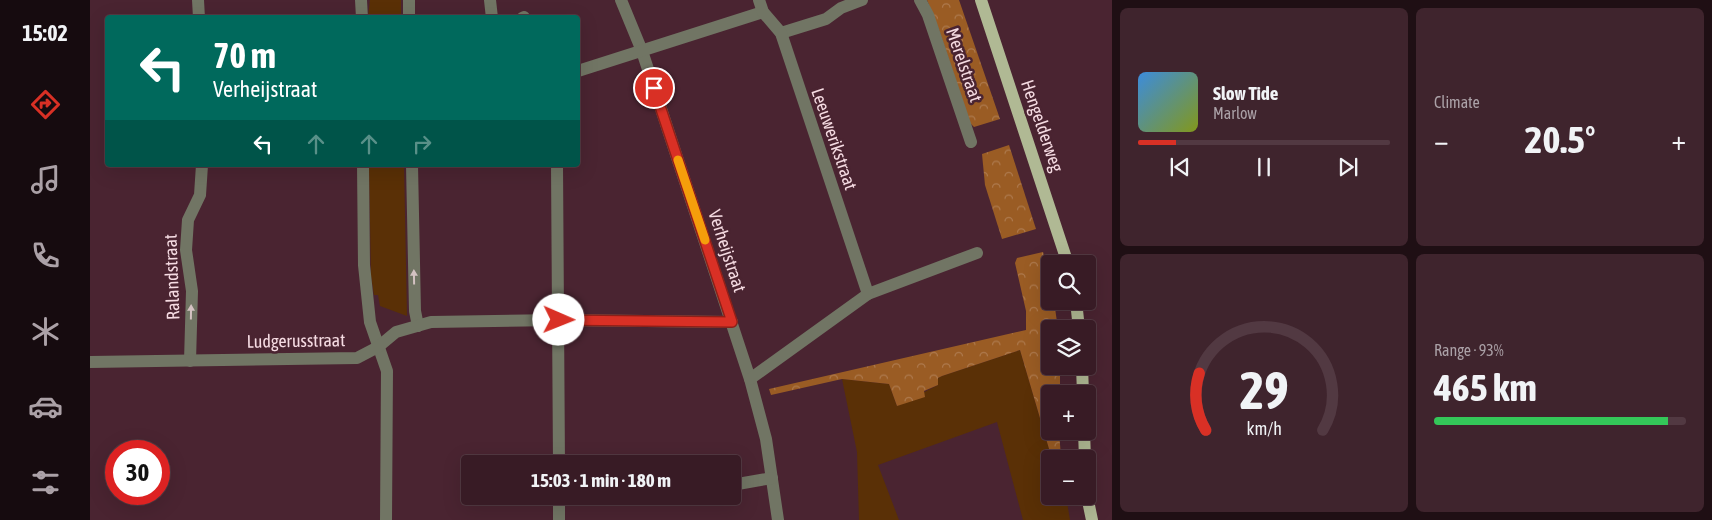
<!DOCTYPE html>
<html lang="en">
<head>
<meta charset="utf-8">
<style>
	body { margin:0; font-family:"Asap Condensed",sans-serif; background:#3f242d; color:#f1f3f6; height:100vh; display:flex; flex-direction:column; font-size:19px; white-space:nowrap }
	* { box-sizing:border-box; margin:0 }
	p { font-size:16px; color:#aba1a7 }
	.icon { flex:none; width:28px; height:28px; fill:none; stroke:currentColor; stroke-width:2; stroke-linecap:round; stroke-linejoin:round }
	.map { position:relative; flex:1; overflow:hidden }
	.sheet { display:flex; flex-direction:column; gap:8px; padding:8px; background:#1f0f14; width:600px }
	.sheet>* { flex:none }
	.banner { position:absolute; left:15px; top:15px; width:475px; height:152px; border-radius:5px; box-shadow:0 5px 20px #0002,0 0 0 1px #523942; background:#00695c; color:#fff; overflow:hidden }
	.tools { position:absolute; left:951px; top:255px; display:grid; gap:10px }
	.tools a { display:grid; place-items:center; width:55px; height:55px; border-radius:5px; background:#381b25; box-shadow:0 5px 20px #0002,0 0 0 1px #523942; font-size:25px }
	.speed { position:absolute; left:15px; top:440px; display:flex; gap:10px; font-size:25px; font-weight:700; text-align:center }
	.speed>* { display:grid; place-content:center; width:65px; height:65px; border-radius:50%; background:#381b25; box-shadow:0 5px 20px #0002,0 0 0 1px #523942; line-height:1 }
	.speed .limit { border:8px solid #d22; background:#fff; color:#111 }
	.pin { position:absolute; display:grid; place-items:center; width:42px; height:42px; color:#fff; margin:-21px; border:2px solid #fff; border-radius:50%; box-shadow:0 1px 5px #0007 }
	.me { position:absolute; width:55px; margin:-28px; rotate:91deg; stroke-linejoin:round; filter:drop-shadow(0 0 4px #0008) }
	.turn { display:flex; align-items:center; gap:18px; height:105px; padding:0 25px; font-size:22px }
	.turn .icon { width:65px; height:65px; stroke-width:2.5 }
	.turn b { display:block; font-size:35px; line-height:42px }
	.lanes { display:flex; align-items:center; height:48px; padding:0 25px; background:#0003; justify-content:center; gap:25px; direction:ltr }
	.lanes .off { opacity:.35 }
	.big { font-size:38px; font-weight:700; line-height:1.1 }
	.sheet .tile { flex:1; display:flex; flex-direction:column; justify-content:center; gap:8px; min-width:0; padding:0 18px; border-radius:8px; background:#3f242d }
	.sheet .dial { align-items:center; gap:0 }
	.dial svg { height:130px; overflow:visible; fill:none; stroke:#523942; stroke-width:7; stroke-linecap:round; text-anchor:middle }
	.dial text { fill:#f1f3f6; stroke:none }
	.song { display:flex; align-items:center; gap:15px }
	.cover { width:60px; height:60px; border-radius:8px; background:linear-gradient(135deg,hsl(210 70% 55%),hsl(70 70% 35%)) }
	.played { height:5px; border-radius:2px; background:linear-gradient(90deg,#d93025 15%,#523942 15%) }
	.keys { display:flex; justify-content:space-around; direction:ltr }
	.heat { display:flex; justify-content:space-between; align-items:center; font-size:28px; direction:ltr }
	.charge { height:8px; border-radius:4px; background:linear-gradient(90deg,#34c759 93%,#523942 0) }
	.sheet .tiles { flex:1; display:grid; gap:8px; grid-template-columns:repeat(2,1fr) }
	.trip { position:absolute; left:371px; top:455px; width:280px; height:50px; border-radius:5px; background:#381b25; box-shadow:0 5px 20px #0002,0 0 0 1px #523942; font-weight:700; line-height:50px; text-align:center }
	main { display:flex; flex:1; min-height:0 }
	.dock { display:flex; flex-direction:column; width:90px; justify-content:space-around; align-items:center; background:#160b0f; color:#aba1a7 }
	.dock .icon { width:35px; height:35px }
	.dock .active { color:#d93025 }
	.dock b { font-size:22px; color:#f1f3f6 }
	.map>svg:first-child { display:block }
	.grass { fill:#5a3006 }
	.forest { fill:url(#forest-crowns) }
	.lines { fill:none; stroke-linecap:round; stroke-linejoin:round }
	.minor { stroke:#717564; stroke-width:12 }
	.major { stroke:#b0b994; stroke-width:12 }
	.oneway { fill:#d4c2c2 }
	.route-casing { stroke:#8d1f18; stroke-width:12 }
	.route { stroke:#d93025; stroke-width:9 }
	.slow { stroke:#f59e0b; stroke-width:9 }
	.labels { text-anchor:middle; stroke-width:5; stroke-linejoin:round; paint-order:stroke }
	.street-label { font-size:18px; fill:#f5dbe2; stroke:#4a2431 }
</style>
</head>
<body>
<main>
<nav class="dock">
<b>15:02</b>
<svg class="icon active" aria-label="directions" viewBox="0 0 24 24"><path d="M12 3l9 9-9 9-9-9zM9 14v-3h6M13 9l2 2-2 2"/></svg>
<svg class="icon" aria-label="music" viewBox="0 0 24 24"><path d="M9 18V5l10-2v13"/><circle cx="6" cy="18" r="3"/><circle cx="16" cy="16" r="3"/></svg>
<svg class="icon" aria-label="phone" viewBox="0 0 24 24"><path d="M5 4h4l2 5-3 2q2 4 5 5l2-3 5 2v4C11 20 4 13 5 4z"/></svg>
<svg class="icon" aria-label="climate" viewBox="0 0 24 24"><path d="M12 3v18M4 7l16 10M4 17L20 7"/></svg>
<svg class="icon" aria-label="car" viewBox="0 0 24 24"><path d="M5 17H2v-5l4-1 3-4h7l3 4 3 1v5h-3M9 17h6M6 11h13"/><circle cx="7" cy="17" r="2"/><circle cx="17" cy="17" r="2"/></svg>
<svg class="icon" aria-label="filters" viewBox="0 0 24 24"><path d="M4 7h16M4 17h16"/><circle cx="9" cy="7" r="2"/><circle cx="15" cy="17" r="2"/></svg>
</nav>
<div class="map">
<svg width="1022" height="520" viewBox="0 0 1022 520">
	<defs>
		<pattern id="forest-crowns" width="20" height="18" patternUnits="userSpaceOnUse" patternTransform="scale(1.25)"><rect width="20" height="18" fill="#9a5c24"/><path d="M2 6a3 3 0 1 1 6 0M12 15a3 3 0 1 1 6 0" fill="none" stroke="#ae7a4e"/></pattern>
	</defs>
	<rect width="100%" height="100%" fill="#4a2431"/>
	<g class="grass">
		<path d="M 280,0 L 311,0 L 311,17 L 278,17 Z"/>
		<path d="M 279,165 L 314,165 L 317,316 L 290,306 L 288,295 L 284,295 L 281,276 Z"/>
		<path d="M 930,350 L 962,459 L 960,459 L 960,496 L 976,496 L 980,520 L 933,520 L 907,422 L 788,465 L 809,520 L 769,520 L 767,452 L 752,379 L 799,384 L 807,406 L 848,385 L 848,378 L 852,376 Z"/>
	</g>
	<g class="forest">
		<path d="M 837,0 L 869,0 L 910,119 L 884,127 L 880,123 L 849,30 Z"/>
		<path d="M 919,145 L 946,229 L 912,239 L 895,185 L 892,154 Z"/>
		<path d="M 953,252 L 960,278 L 960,301 L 964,301 L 968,329 L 960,329 L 960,366 L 970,366 L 970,394 L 960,394 L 960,431 L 969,431 L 971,457 L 962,459 L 930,350 L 852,376 L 848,378 L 848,385 L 834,391 L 835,397 L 807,406 L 799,384 L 752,379 L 681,395 L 679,389 L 936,330 L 936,311 L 925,263 L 927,258 Z"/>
	</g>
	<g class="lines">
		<g class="minor">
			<path d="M 108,0 L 109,18"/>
			<path d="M 271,0 L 272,18"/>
			<path d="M 319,0 L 319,18"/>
			<path d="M 400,0 L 402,18"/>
			<path d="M 531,0 L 552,51 L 660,379 L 676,439 L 688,520"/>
			<path d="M 830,0 L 838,15 L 881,142"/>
			<path d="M 432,18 L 434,17"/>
			<path d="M 691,33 L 736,19 L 751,8 L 772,0"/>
			<path d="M 488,71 L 673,12"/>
			<path d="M 273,165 L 274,265 L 280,322 L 297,371 L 296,520"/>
			<path d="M 322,165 L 325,311 L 328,326"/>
			<path d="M 467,165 L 469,464"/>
			<path d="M 778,294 L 887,253"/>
			<path d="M 100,361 L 102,291 L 96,250 L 98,220 L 110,195 L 112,165"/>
			<path d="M 0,362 L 267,358 L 288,347 L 306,332 L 341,322 L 469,320 L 642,322"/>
			<path d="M 660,379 L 778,294 L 691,33 L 673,12 L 669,0"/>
			<path d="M 642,485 L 682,478"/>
			<path d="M 551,496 L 565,500 L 584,496"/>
			<path d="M 469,520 L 469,496"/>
		</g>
		<g class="major">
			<path d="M 891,0 L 978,264"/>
			<path d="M 986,301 L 989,329"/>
			<path d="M 992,366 L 993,394"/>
			<path d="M 994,431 L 995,459"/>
			<path d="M 997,496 L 1002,520"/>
		</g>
	</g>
	<defs><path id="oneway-solid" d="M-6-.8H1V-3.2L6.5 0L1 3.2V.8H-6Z" transform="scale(1.25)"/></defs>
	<g class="oneway">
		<use href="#oneway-solid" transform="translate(324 277) rotate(-91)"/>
		<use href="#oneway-solid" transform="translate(101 312) rotate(-89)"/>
	</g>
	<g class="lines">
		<defs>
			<path id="route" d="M 469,320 L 642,322 L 564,88"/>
		</defs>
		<use href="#route" class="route-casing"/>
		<use href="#route" class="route"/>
		<path class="slow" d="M 588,160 L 615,240"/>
	</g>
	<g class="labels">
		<g class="street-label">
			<text transform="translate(874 65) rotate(71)" y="6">Merelstraat</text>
			<text transform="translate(952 126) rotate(71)" y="6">Hengelderweg</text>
			<text transform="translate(744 139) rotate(71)" y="6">Leeuwerikstraat</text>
			<text transform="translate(637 251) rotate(72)" y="6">Verheijstraat</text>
			<text transform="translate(82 277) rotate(-92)" y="6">Ralandstraat</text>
			<text transform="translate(206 341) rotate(-1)" y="6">Ludgerusstraat</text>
		</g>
	</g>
</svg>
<div class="tools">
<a><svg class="icon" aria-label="search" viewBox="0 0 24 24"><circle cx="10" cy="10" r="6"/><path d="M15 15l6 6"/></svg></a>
<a><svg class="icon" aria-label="layers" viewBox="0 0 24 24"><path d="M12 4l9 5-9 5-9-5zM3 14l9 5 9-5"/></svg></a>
<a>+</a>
<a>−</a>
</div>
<div class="speed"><div class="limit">30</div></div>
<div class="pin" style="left:564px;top:88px;background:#d93025"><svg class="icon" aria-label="arrive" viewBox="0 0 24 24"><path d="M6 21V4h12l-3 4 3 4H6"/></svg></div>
<svg class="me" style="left:469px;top:320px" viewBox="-20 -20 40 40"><circle r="19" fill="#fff"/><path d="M0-13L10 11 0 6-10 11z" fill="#d93025"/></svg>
<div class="trip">15:03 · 1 min · 180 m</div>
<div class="banner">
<div class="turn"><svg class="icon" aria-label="left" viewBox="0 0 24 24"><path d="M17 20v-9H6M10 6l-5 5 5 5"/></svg><div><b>70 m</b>Verheijstraat</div></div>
<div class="lanes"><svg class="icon" aria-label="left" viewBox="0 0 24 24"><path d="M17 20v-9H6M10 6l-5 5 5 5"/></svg><svg class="icon off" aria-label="ahead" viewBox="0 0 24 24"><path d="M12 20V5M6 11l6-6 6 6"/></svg><svg class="icon off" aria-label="ahead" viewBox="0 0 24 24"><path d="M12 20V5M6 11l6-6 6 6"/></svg><svg class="icon off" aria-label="right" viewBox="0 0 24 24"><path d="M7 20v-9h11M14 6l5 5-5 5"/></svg></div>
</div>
</div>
<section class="sheet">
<div class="tiles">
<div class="tile">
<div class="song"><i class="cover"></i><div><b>Slow Tide</b><p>Marlow</p></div></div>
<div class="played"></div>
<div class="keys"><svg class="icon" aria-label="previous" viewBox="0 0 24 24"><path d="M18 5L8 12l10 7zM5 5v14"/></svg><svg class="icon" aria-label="pause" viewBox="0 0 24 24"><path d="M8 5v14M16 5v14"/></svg><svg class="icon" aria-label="next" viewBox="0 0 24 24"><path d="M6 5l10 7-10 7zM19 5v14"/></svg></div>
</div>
<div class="tile"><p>Climate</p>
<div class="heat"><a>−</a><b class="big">20.5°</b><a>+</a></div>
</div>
<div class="tile dial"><svg viewBox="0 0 100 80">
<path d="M14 69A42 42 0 1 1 86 69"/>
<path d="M14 69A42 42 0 0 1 10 34" stroke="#d93025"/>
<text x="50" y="56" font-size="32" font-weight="700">29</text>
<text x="50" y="72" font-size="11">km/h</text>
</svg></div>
<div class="tile"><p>Range · 93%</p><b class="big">465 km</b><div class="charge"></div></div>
</div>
</section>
</main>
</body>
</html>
